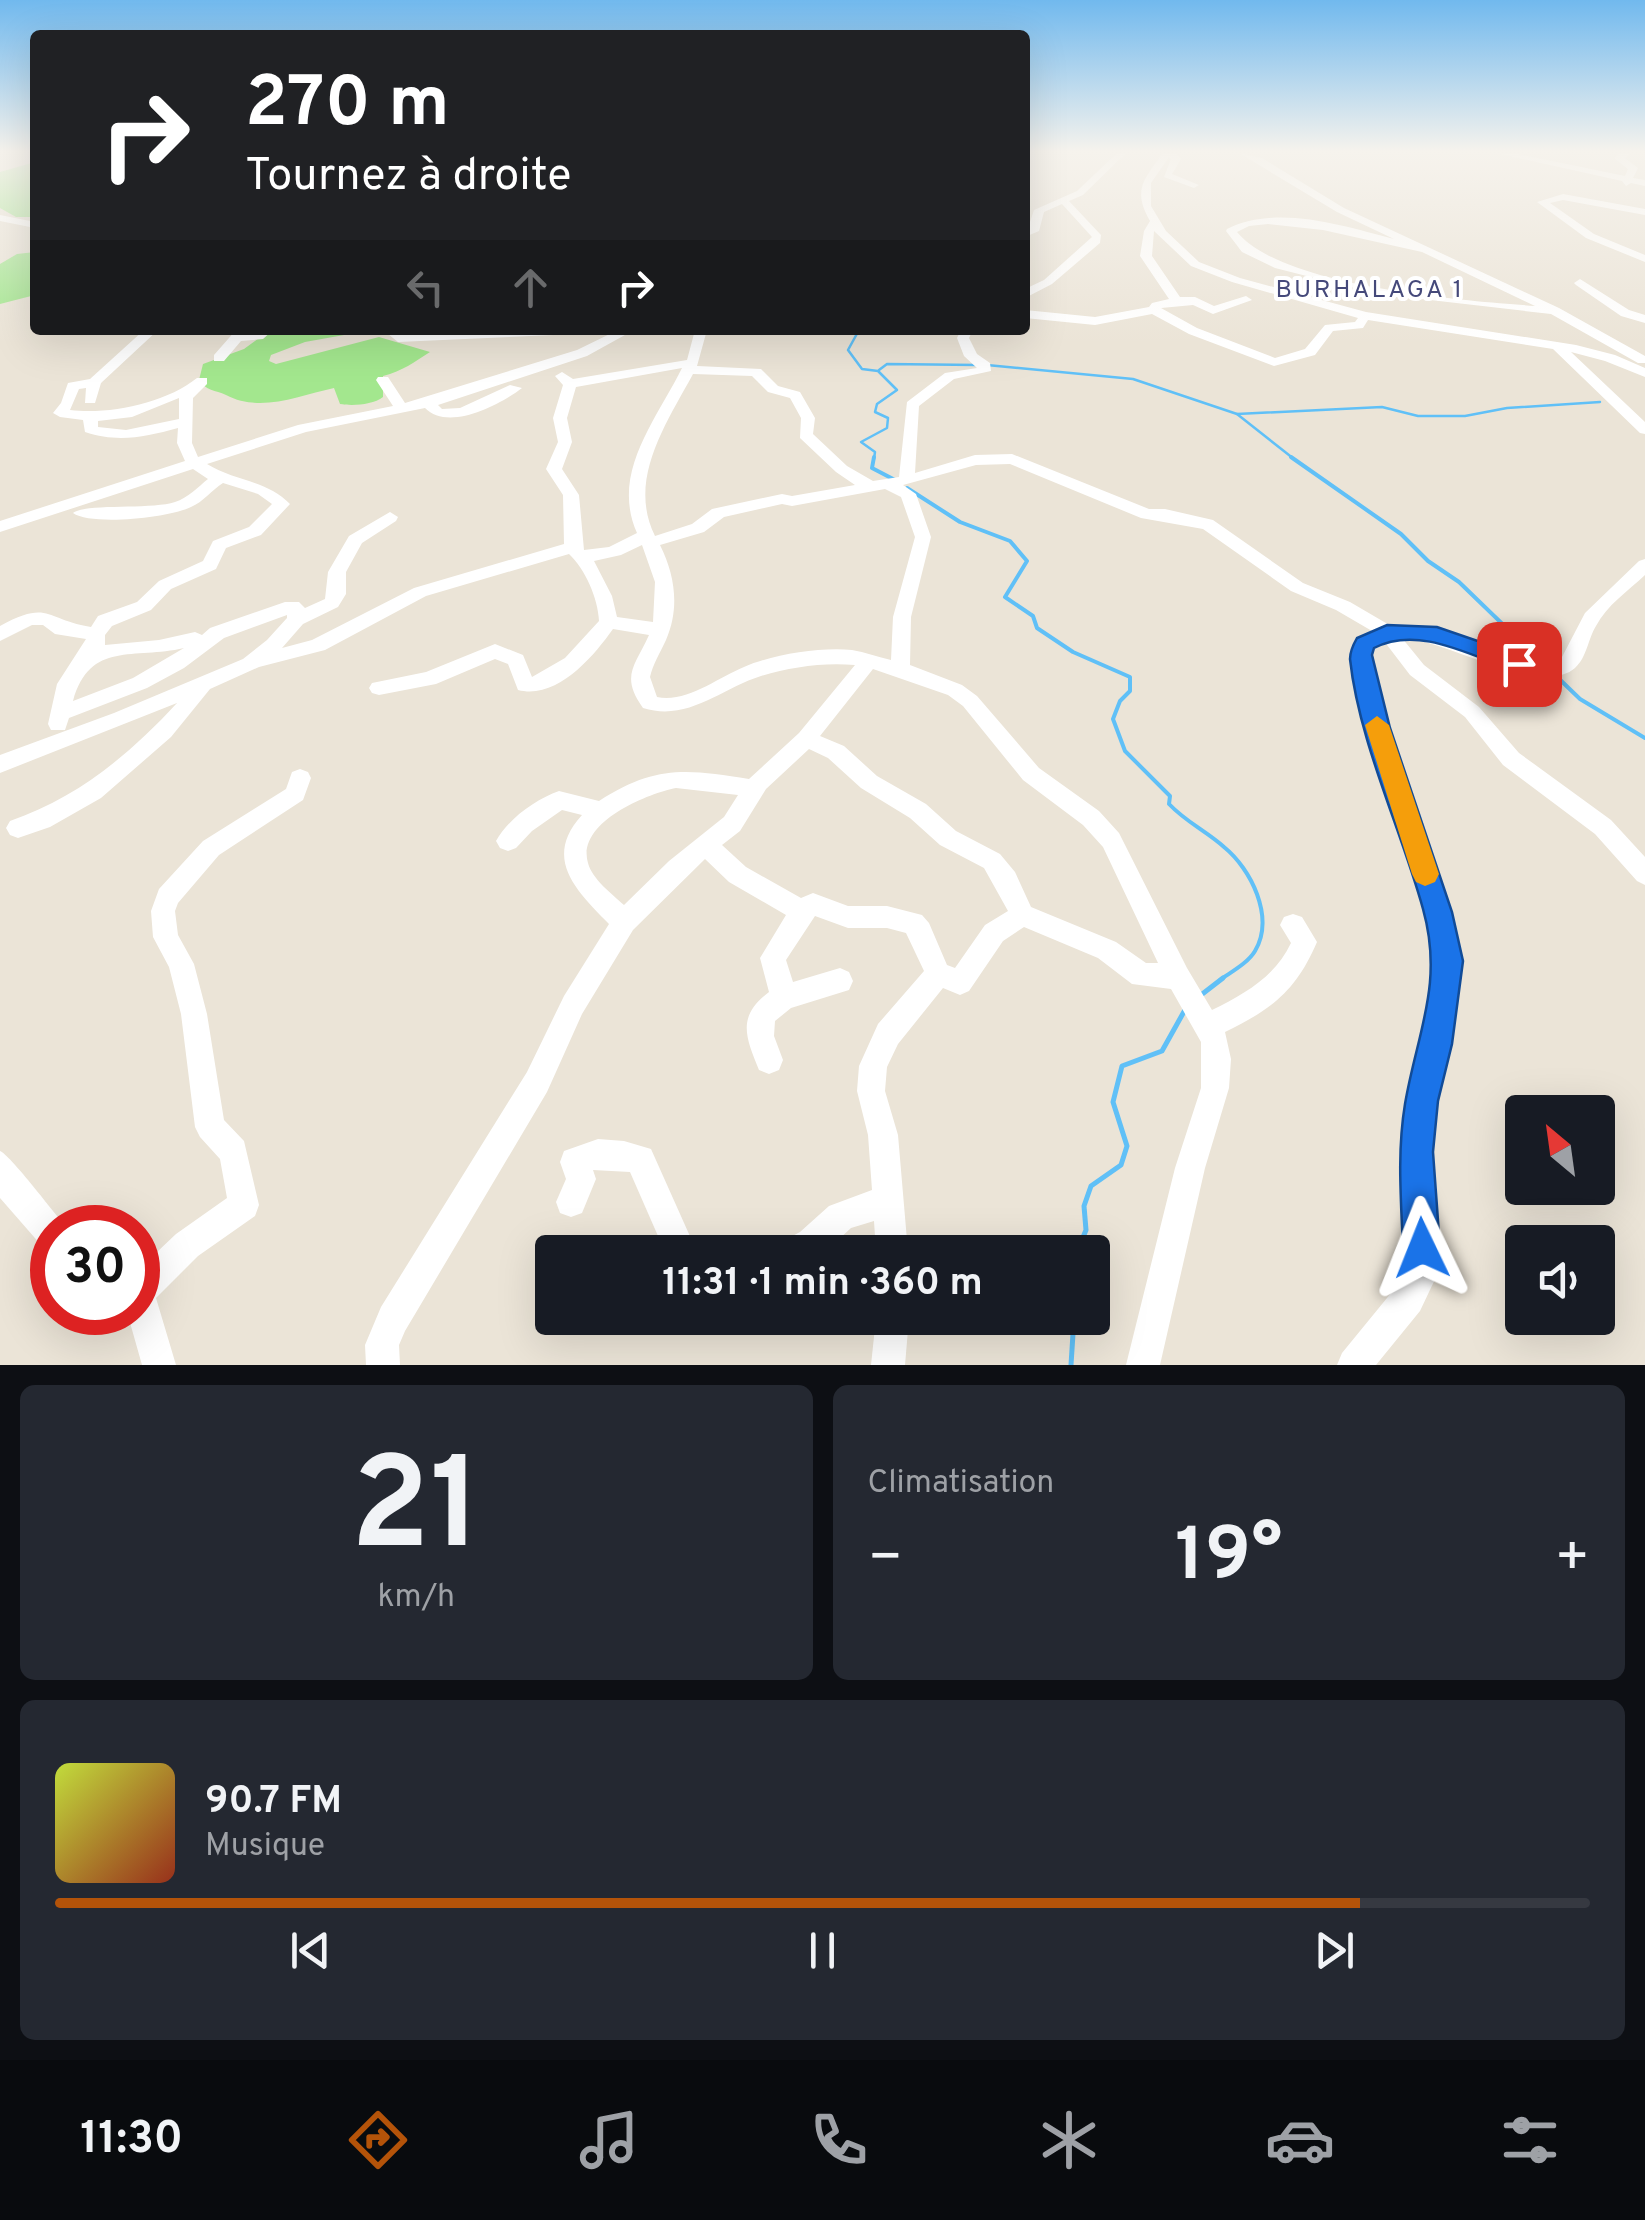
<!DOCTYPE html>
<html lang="fr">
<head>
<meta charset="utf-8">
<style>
	body { margin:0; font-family:Overpass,sans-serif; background:#242831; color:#f1f3f6; height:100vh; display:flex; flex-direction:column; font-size:38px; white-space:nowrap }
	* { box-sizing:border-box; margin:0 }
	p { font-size:32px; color:#9ea1a6 }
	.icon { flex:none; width:55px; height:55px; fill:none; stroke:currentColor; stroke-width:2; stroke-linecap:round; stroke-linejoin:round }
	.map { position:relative; height:1365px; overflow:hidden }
	.panel { display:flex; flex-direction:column; gap:20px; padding:20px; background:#0d0f14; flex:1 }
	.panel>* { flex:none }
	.banner { position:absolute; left:30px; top:30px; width:1000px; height:305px; border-radius:10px; box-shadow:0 10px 40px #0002; background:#202124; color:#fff; overflow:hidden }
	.needle { width:65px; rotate:331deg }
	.controls { position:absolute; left:1505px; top:1095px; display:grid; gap:20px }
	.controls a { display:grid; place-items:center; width:110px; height:110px; border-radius:10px; background:#171b24; box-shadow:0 10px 40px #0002; font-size:50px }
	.speed { position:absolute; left:30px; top:1205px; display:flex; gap:20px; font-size:50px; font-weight:700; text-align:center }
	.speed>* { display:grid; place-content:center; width:130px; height:130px; border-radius:50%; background:#171b24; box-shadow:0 10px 40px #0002; line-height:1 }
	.speed .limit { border:15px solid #d22; background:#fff; color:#111 }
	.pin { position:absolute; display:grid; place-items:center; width:85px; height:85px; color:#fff; margin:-42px; border-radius:20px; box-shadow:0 5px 15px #0006 }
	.me { position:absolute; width:110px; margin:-55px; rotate:358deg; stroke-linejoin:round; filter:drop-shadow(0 0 8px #0008) }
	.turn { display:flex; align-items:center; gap:35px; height:210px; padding:0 50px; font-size:45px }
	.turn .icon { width:130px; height:130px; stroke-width:2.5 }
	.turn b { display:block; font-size:70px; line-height:85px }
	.lanes { display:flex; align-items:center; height:95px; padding:0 50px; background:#0003; justify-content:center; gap:50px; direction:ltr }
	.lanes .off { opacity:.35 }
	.big { font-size:75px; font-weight:700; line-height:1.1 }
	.panel .tile { flex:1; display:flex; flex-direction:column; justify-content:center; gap:15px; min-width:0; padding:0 35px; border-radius:15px; background:#242831 }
	.panel .dial { align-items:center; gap:0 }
	.dial b { font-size:130px; line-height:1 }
	.song { display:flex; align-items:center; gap:30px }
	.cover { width:120px; height:120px; border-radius:15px; background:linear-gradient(135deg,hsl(70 70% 55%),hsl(10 70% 35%)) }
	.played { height:10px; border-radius:5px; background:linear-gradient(90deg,#b45309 85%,#363941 85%) }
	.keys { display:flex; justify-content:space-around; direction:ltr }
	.heat { display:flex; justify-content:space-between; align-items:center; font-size:55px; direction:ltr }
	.panel .tiles { flex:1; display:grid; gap:20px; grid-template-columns:1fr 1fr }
	.tile:last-child { grid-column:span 2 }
	.trip { position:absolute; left:535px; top:1235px; width:575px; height:100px; border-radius:10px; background:#171b24; box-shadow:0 10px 40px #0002; font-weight:700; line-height:100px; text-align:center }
	.tabs { display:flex; height:160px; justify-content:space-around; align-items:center; background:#090b0e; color:#9ea1a6 }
	.tabs .icon { width:70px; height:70px }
	.tabs .on { color:#b45309 }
	.tabs b { font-size:45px; color:#f1f3f6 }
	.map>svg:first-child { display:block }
	.green { fill:#a3e78e }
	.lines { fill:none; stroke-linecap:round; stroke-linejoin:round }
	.stream-far2 { stroke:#60c0f7; stroke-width:2.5 }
	.stream-far1 { stroke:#60c0f7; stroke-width:4 }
	.stream { stroke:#60c0f7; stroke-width:5 }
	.minor { fill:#fff; fill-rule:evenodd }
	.route { fill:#1a73e8; stroke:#114b97; stroke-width:2.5 }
	.slow { fill:#f59e0b }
	.labels { text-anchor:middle; stroke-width:8; stroke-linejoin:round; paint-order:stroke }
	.far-quarter-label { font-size:25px; letter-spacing:2.5px; fill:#45497a; stroke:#fff }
</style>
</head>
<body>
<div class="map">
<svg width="1645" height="1365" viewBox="0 0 1645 1365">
	<rect width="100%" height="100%" fill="#ebe4d7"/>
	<g class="green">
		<path d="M 35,162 L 35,217 L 16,217 L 0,208 L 0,172 Z"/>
		<path d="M 35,252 L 35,295 L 0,304 L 0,264 L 17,254 Z"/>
		<path d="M 270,330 L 372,330 L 305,342 L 271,355 L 269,361 L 276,364 L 379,337 L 430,352 C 414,362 403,371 383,376 L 383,397 C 373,405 352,406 340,404 L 334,388 C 298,396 260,413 226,395 C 215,390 206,391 199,380 L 203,364 L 244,349 Z"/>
	</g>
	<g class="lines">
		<g class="stream-far2">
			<path d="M 859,330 L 848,350 L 862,369 L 878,371 L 897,390 L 877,404 L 875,412 L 888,418 L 887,428 L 861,442 L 875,452 L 874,459"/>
			<path d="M 987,365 L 1133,379 L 1237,414 L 1294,459"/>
			<path d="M 879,370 L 887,364 L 977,365"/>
			<path d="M 1237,414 L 1382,407 L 1418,416 L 1465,416 L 1507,408 L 1600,402"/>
		</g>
		<g class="stream-far1">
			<path d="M 874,457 L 872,468 L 895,480"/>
			<path d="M 1291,457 L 1401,534 L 1428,561 L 1459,582 L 1545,665"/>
			<path d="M 907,488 L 960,522 L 1010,541 L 1027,561 L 1005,597 L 1033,616 L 1037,628 L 1073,652 L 1130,677 L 1130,691 L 1120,701 L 1113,719 L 1125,751 L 1170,796 L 1169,804 C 1186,822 1206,831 1224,847 C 1251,869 1275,917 1255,951 C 1248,963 1231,972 1220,980"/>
			<path d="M 1552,672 L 1580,699 L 1645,738"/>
		</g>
		<g class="stream">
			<path d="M 1201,995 L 1223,978"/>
			<path d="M 1077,1252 L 1086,1230 L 1084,1206 L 1091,1186 L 1121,1165 L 1127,1146 L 1113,1102 L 1122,1066 L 1162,1051 L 1186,1008"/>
			<path d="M 1071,1365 L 1074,1318"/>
		</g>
		<g class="minor">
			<path d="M 1117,153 L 1126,153 L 1083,195 L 1069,201 L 1101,235 L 1100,243 L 1052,284 L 1025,298 L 1025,289 L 1044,280 L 1092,237 L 1062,204 L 1044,212 L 1039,231 L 1025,237 L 1034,210 L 1077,191 Z"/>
			<path d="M 1163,153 L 1176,154 L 1181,159 L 1172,174 L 1199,185 L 1194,188 L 1164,177 L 1171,159 L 1169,157 L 1151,183 L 1151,206 L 1166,231 L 1199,262 L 1240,278 L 1366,312 L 1576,345 L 1615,355 L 1645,368 L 1645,377 L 1605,361 L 1571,352 L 1645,422 L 1645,434 L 1640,433 L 1553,349 L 1368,320 L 1363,328 L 1333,331 L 1315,355 L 1274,366 L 1189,334 L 1152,314 L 1095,325 L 1025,318 L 1025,310 L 1095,317 L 1149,307 L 1152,303 L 1169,299 L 1140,256 L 1144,231 L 1150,221 C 1132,190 1144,179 1163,153 ZM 1154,231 L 1191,266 L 1232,282 L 1358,318 L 1355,322 L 1325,325 L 1305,349 L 1275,358 L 1197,328 L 1161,308 L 1193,305 L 1213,314 L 1252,300 L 1246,296 L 1214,306 L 1195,297 L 1180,297 L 1152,256 Z"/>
			<path d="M 1239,153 L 1262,158 L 1344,208 L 1559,308 L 1645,356 L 1645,363 L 1638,363 L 1551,314 L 1378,294 L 1275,268 L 1242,252 L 1226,231 L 1227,229 C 1277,204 1343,226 1394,239 L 1337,212 ZM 1268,224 L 1323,230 L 1422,252 L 1535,306 C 1464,301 1282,287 1237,232 L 1249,226 Z"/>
			<path d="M 1496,153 L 1513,153 L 1625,176 L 1628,169 L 1614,158 L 1620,153 L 1630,153 L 1625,158 L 1638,168 L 1633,178 L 1645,180 L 1645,186 L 1631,183 L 1626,186 L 1622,181 Z"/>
			<path d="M 1563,194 L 1645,209 L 1645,215 L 1563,200 L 1550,203 L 1594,234 L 1645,255 L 1645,262 L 1586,238 L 1537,202 Z"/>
			<path d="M 0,215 L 35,222 L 35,228 L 0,221 Z"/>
			<path d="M 1580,279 L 1629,310 L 1645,315 L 1645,323 L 1621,316 L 1576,285 L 1574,283 Z"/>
			<path d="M 144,330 L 158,330 L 101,383 L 95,403 L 85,403 L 86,388 L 79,389 L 70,410 C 109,415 166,403 197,378 L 207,378 L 207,384 L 193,398 L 192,443 L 198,457 L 298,425 L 393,406 L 376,380 L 378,377 L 388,377 L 405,403 L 577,350 L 618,330 L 634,330 L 587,356 L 438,405 L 442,409 L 460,408 L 510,385 L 522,388 C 500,405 448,432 425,408 L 306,432 L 207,464 C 234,481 267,480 290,504 L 261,535 L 226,548 L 216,569 L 171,589 L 151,610 L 112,626 L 105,635 L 105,645 L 159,640 L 195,632 L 202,635 L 210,628 L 285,602 L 299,602 L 305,608 L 325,599 L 328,572 L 349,536 L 390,512 L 398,517 L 396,521 L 362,543 L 346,572 L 346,594 L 338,607 L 303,624 L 282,648 L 312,640 L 414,588 L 564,544 L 563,495 L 546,469 L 558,442 L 553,418 L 563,385 L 555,376 L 562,372 L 573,379 L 687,360 L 695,330 L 707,330 L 697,366 L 761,369 L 778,386 L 800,392 L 815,418 L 813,434 L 847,466 L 873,481 L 899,477 L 907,402 L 945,373 L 977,368 L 964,356 L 957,338 L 961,330 L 973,330 L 969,338 L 977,354 L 990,363 L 991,371 L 954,379 L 919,406 L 915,473 L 975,455 L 1012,454 L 1149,509 L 1165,509 L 1213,520 L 1303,583 L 1350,602 L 1391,626 L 1430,628 L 1529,661 L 1549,663 L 1562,657 L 1585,613 L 1639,561 L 1645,559 L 1645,575 C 1628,591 1607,605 1596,626 C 1588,639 1587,657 1575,668 C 1541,698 1445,639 1402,638 L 1424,665 L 1479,707 L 1519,753 L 1611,820 L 1645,857 L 1645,885 L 1637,881 L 1595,834 L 1503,765 L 1465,717 L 1410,675 L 1384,641 L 1373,648 L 1371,655 L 1388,728 L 1450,912 L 1461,961 L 1451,1043 L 1435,1101 L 1431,1152 L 1438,1273 L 1420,1311 L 1376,1365 L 1337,1365 L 1342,1353 L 1396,1287 L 1406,1270 L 1401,1152 L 1407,1101 L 1423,1043 L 1435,961 L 1426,912 L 1368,728 L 1351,655 L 1358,639 L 1372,631 L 1336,610 L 1291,591 L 1203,529 L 1141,518 L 1010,464 L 976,465 L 903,485 L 916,494 L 931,537 L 911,617 L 910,665 L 962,685 L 977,696 L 1039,768 L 1099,811 L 1119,833 L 1187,968 L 1212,1010 C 1244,994 1275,977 1291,943 L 1280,925 L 1284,917 L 1293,914 L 1302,917 L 1317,942 C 1296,991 1272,1009 1225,1032 L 1231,1059 L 1229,1088 L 1205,1168 L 1160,1365 L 1126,1365 L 1175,1168 L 1201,1088 L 1201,1042 L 1171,989 L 1132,984 L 1098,958 L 1024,927 L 1003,941 L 969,991 L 960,995 L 943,988 L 898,1044 L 887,1067 L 885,1091 L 898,1135 L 908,1252 L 876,1252 L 874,1221 L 851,1228 L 825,1252 L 778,1252 L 783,1241 L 800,1232 L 829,1206 L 872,1190 L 868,1135 L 857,1091 L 859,1066 L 878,1024 L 924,971 L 906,933 L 887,928 L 848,928 L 815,916 L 786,960 L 793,982 L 840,968 L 849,972 L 853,981 L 849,990 L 791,1008 L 775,1021 L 774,1036 L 783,1060 L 779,1070 L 769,1074 L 759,1070 C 745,1036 737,1016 769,992 L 760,958 L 786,915 L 729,882 L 705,859 L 633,930 L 582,1014 L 547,1092 L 405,1331 L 399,1345 L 400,1365 L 366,1365 L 365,1345 L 381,1307 L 527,1072 L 564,996 L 609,924 C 577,891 542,859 582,815 L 562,810 L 532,831 L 516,848 L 508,851 L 500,848 L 496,841 C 508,819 536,799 559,791 L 599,801 C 655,765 686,769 749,779 L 799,733 L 855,665 C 824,662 790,667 761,676 C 720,689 688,722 643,708 C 620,676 635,666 649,635 L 613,629 C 593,657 557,700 518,690 L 508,664 L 495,659 L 436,684 L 379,695 L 372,693 L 369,688 L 372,683 L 426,672 L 495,644 L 523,655 L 532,677 L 565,658 L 599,621 C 598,598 585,569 569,554 L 426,596 L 325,650 L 259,667 L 210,689 L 171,737 L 101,798 L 50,827 L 18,838 L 10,835 L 6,828 L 10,821 C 77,798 129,755 177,703 L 0,773 L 0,755 L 114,713 L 243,659 L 267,640 L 287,618 L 287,615 L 224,638 L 184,668 L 147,688 L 69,718 L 65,730 L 51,730 L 48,724 L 57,684 L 86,639 L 55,634 L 43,625 L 32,625 L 0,641 L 0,626 C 50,599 45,620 91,627 L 98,616 L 137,602 L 159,581 L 203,561 L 213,541 L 249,527 L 272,504 L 258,494 L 223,483 C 212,490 203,502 191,507 C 169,518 91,526 73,513 C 86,503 151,510 175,502 C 188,498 198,487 208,479 L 193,469 L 0,532 L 0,521 L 185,461 L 177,443 L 178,428 C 145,437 118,443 85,432 L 83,420 L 60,417 L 53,413 L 61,403 L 68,383 L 90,379 ZM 682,368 C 657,419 610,473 637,533 L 609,547 L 584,550 L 579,495 L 562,469 L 572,442 L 567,418 L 576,387 ZM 693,374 L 752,376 L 768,392 L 790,398 L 801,418 L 800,438 L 836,472 L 855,485 L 792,496 L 782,494 L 712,509 L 692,524 L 655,536 C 627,480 666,424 693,374 ZM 179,398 L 179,419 L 126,430 L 98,427 L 98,421 L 132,417 ZM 885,489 L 901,497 L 915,537 L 893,617 L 891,660 C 878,657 865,652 852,650 C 820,647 774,654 744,667 C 717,678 687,703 657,697 L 650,677 C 653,664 660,653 666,640 C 680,608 675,575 660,545 L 704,532 L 724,517 L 782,504 L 792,506 ZM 642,545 L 655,582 L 653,622 L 617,617 L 612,596 L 594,561 L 621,555 ZM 184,648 L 133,678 L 73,701 C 90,640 134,660 184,648 ZM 873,669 L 948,695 L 963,706 L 1023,780 L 1083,825 L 1103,847 L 1158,963 L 1146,963 L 1116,942 L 1031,907 L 1015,872 L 1000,854 L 956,831 L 926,804 L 877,776 L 844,746 L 820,736 ZM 809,749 L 828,758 L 861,788 L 910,818 L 940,845 L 984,868 L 1008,911 L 985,925 L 955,968 L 947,965 L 929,923 L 922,915 L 887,906 L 848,906 L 813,893 L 801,898 L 746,867 L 722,845 L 740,831 L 766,789 ZM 676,788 L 738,795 L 724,817 L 669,861 L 624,905 C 612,894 592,879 588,863 C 576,823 646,794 676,788 Z"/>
			<path d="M 236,330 L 249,330 L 248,333 L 273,330 L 263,339 L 241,341 L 224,361 L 214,361 L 214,355 Z"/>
			<path d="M 383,330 L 397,330 L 401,334 L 582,330 L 576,334 L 398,342 Z"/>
			<path d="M 300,769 L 308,772 L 311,778 L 303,800 L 219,855 L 178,903 L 175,911 L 178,935 L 194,964 L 207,1014 L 224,1120 L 244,1141 L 259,1205 L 255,1216 L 198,1256 L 156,1298 L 176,1365 L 142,1365 L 127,1312 L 138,1312 L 138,1270 L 176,1234 L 227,1198 L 220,1159 L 200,1137 L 195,1127 L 181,1014 L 169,967 L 153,937 L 151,911 L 159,889 L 203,841 L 286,789 L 292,772 Z"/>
			<path d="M 598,1139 L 624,1141 L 651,1149 L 697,1252 L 665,1252 L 630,1172 L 593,1170 L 596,1179 L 582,1213 L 571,1217 L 560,1213 L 556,1202 L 566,1179 L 560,1162 L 564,1151 Z"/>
			<path d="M 0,1151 C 10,1155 51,1209 63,1223 L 65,1228 L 52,1228 L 52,1250 L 41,1245 L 0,1198 Z"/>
			<path d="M 876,1318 L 909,1318 L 905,1365 L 871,1365 Z"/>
		</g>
	</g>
	<linearGradient id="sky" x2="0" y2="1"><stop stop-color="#71b9ee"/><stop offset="0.44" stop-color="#f6f3ed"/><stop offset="1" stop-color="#f6f3ed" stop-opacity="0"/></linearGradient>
	<rect width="1645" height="344" fill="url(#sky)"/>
	<path class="route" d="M 1387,625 L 1437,627 L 1527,658 L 1530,664 L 1519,672 C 1474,658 1420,624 1374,648 L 1372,655 L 1390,728 L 1452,912 L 1463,961 L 1452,1044 L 1438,1101 L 1433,1152 L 1440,1248 L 1434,1261 L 1422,1267 L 1409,1261 L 1403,1248 C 1401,1200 1397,1152 1405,1104 C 1417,1033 1444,984 1423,909 C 1401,829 1359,742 1350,659 C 1350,651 1353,645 1357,638 Z"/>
	<path class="slow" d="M 1377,716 L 1389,725 L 1439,874 L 1435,882 L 1425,886 L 1416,882 L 1412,874 L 1365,725 Z"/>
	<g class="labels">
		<g class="far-quarter-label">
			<text x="1370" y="297">BURHALAGA 1</text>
		</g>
	</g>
</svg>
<div class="controls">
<a><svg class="needle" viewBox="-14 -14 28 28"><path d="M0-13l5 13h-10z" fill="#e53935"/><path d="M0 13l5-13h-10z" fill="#9ea1a6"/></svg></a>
<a><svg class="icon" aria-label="sound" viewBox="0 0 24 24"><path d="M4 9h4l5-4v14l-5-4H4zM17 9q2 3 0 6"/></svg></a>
</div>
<div class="speed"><div class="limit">30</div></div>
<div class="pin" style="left:1519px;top:664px;background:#d93025"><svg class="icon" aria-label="arrive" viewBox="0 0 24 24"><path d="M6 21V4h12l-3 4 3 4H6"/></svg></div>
<svg class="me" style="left:1422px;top:1248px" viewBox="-20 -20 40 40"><path d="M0-17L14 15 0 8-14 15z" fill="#1a73e8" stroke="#fff" stroke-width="4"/></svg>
<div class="trip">11:31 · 1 min · 360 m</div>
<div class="banner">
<div class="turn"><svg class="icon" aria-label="right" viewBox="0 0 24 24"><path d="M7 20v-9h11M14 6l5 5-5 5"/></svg><div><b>270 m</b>Tournez à droite</div></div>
<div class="lanes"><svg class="icon off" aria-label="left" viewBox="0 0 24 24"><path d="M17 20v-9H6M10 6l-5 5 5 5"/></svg><svg class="icon off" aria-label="ahead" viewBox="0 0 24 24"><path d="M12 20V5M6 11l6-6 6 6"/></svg><svg class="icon" aria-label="right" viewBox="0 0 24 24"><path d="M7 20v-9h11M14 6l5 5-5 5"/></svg></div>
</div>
</div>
<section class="panel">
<div class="tiles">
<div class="tile dial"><b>21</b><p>km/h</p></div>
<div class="tile"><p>Climatisation</p>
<div class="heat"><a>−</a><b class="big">19°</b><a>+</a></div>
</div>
<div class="tile">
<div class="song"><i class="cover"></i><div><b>90.7 FM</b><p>Musique</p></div></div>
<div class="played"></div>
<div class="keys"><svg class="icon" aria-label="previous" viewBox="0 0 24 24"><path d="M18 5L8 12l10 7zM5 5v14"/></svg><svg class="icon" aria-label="pause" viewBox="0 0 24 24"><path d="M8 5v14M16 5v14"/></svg><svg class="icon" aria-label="next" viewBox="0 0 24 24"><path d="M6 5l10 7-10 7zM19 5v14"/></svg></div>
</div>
</div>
</section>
<nav class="tabs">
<b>11:30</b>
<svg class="icon on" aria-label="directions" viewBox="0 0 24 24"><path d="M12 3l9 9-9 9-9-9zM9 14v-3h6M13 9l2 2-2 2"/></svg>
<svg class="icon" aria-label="music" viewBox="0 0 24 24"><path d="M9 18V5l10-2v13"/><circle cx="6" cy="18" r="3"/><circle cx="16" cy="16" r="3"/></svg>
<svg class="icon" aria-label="phone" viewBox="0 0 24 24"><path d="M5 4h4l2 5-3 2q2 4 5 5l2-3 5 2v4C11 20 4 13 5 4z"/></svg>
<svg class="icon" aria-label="climate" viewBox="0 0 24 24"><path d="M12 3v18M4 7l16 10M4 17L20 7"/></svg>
<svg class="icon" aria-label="car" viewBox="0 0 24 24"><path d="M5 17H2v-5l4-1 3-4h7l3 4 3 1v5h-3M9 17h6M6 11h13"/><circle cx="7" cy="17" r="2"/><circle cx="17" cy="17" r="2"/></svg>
<svg class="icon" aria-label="filters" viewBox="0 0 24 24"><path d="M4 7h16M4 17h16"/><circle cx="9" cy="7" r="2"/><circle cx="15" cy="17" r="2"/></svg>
</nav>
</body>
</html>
